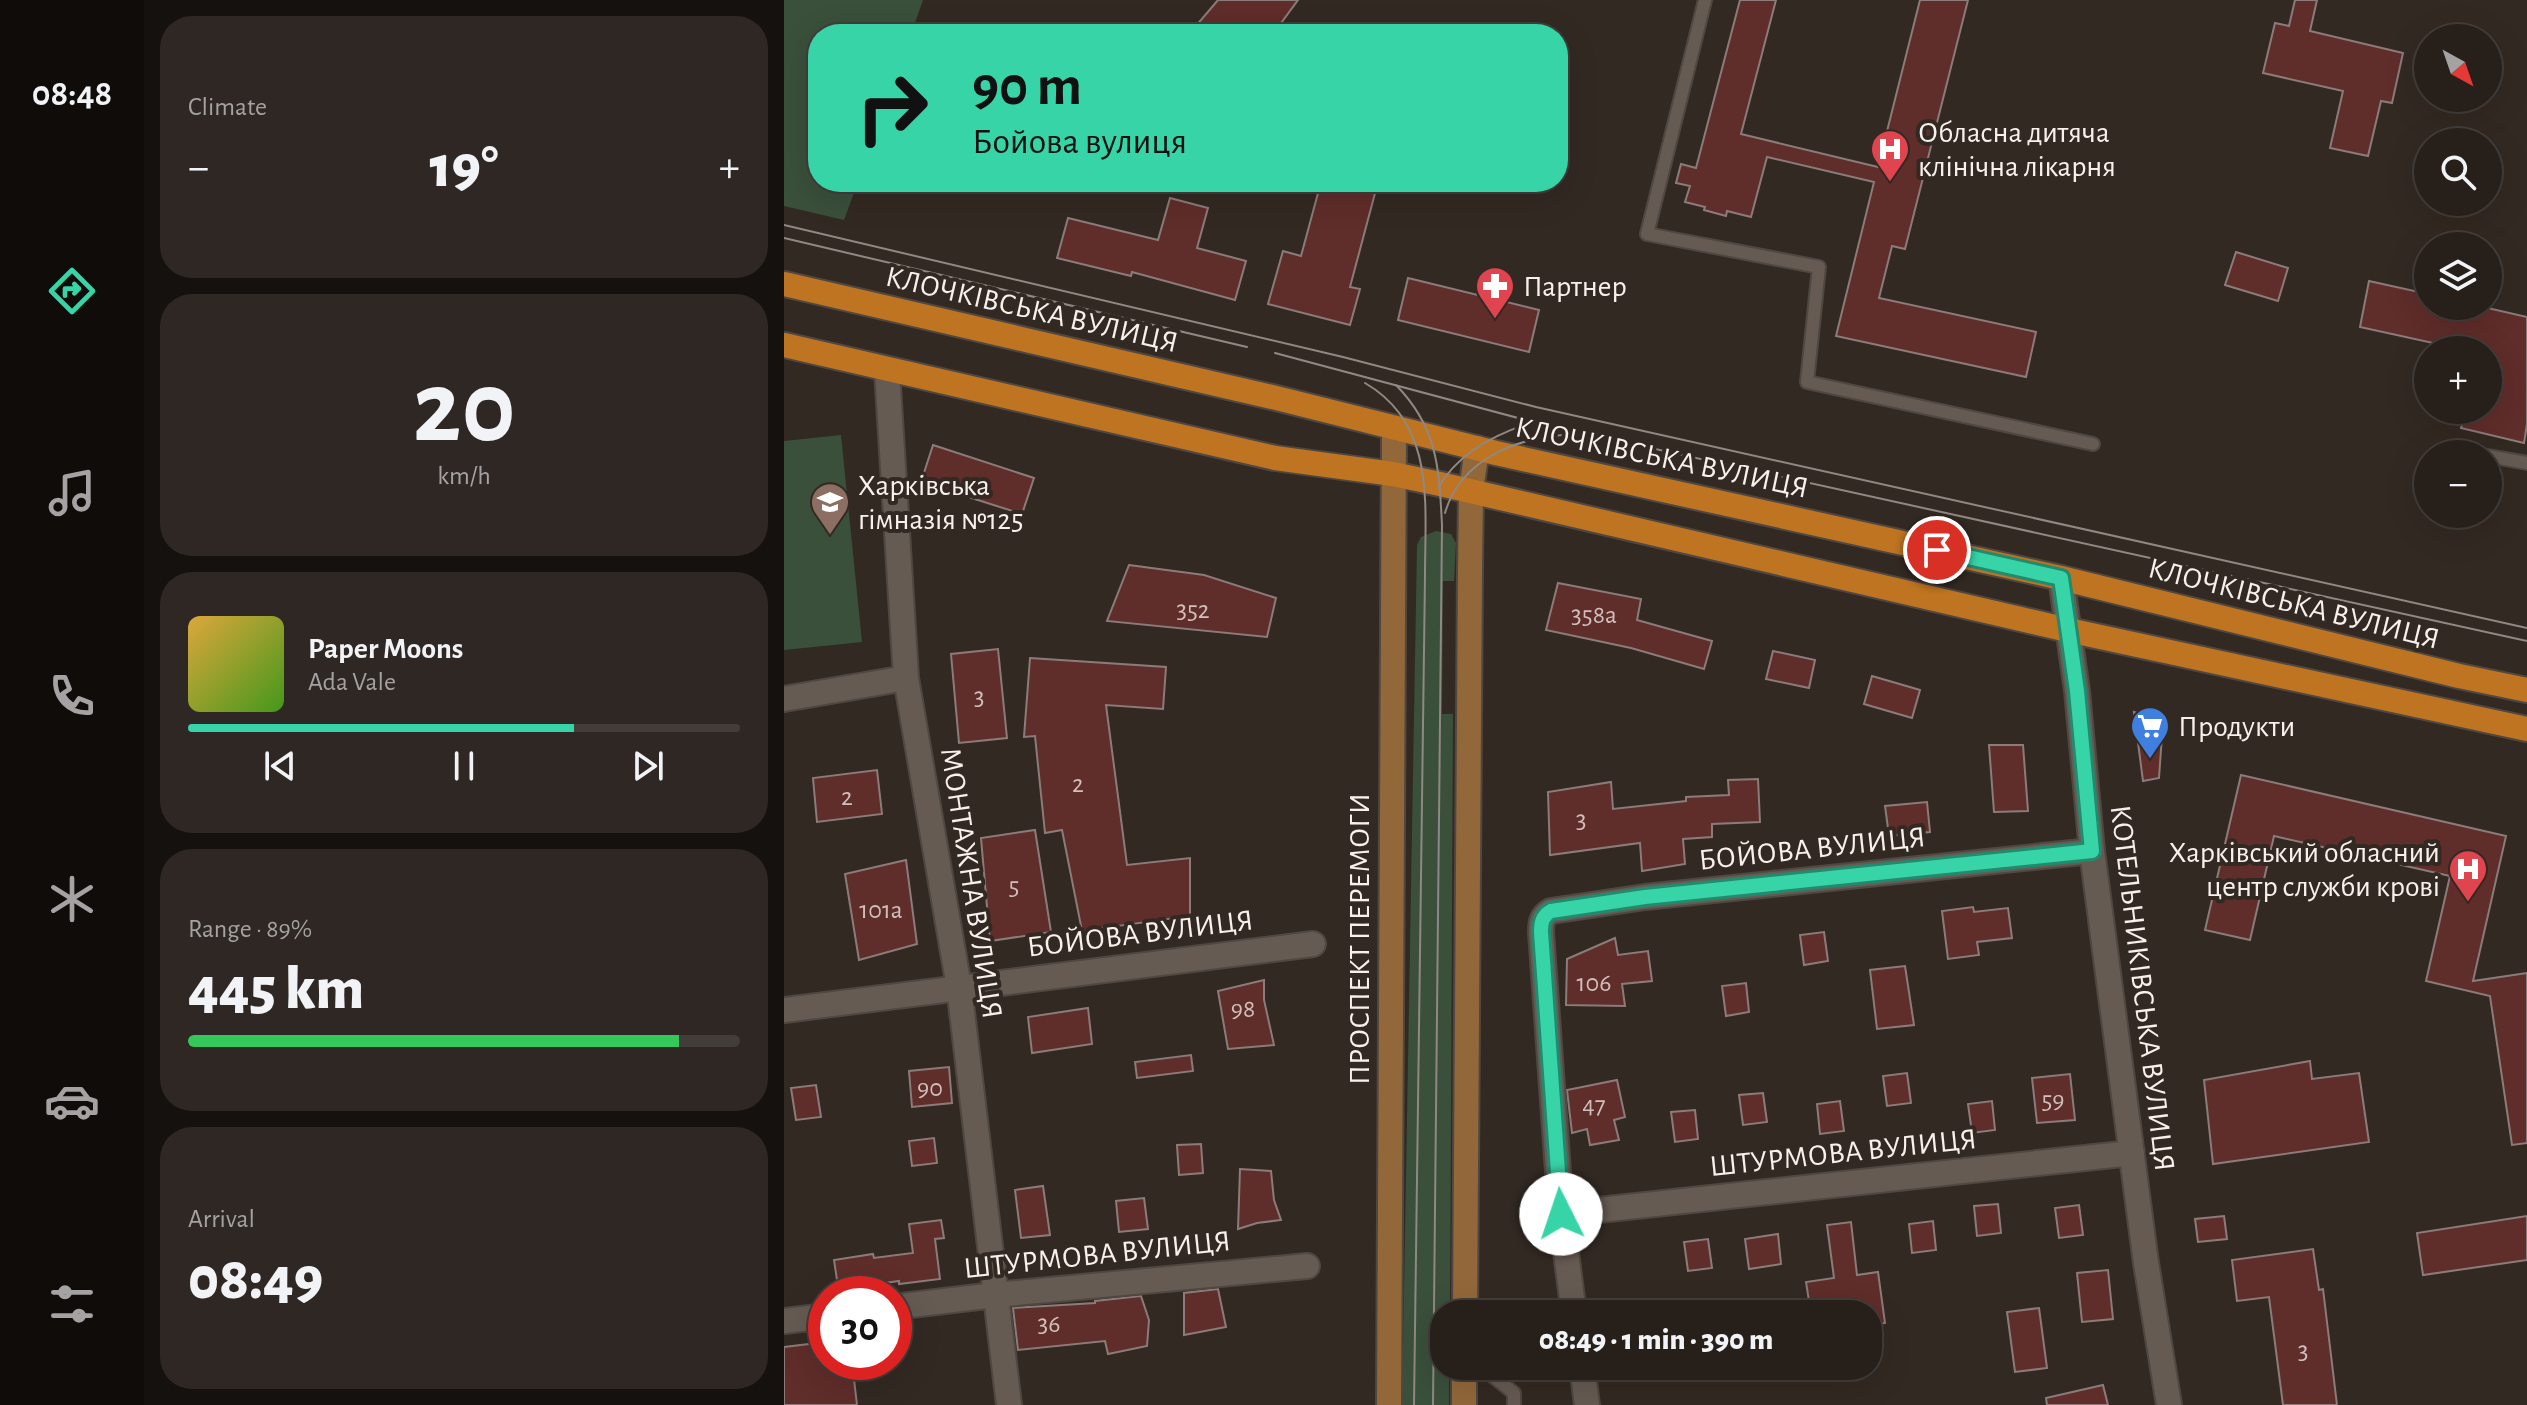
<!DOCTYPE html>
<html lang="en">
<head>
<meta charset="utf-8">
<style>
	body { margin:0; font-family:"Alegreya Sans",sans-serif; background:#2e2723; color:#f1f3f6; height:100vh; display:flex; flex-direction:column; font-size:30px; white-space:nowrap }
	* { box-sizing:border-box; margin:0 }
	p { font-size:26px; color:#a4a2a2 }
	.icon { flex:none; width:44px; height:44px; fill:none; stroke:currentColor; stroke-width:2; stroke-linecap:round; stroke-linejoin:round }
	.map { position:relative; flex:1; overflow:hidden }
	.details { display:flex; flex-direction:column; gap:16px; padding:16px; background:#15110e; width:640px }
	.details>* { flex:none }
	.banner { position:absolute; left:24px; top:24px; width:760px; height:168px; border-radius:32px; box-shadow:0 8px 32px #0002,0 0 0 2px #423d39; background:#36d4a7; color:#111; overflow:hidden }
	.needle { width:52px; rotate:140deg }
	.buttons { position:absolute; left:1630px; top:24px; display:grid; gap:16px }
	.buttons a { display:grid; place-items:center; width:88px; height:88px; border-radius:50%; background:#261f1a; box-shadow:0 8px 32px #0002,0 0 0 2px #423d39; font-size:40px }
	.speed { position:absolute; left:24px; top:1276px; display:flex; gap:16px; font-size:40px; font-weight:700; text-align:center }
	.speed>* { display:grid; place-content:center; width:104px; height:104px; border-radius:50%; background:#261f1a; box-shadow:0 8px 32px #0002,0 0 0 2px #423d39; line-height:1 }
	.speed .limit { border:12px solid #d22; background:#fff; color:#111 }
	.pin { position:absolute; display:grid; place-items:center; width:68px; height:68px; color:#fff; margin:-34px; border:4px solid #fff; border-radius:50%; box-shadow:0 2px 8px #0007 }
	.me { position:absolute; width:88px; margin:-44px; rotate:356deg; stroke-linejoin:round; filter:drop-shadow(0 0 6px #0008) }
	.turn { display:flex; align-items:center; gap:28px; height:168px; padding:0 32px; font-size:36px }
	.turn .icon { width:104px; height:104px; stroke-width:2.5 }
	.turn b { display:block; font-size:56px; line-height:68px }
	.big { font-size:60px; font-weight:800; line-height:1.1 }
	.details .card { flex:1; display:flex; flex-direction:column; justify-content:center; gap:12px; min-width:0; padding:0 28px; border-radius:32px; background:#2e2723 }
	.details .dial { align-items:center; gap:0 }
	.dial b { font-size:104px; line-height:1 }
	.song { display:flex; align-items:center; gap:24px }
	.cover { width:96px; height:96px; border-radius:12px; background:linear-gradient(135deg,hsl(40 70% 55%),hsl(100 70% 35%)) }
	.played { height:8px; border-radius:4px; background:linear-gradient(90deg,#36d4a7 70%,#423d39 70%) }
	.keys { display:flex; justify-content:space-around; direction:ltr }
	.heat { display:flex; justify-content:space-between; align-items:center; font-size:44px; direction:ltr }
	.charge { height:12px; border-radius:6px; background:linear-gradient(90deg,#34c759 89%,#423d39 0) }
	.trip { position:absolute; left:646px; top:1300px; width:452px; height:80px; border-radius:32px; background:#261f1a; box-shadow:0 8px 32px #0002,0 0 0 2px #423d39; font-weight:800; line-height:80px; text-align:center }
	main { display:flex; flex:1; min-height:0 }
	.dock { display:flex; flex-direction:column; width:144px; justify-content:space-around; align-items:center; background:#0f0c0a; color:#a4a2a2 }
	.dock .icon { width:56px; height:56px }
	.dock .current { color:#36d4a7 }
	.dock b { font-size:36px; color:#f1f3f6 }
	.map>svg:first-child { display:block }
	.green { fill:#3a503b }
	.building { fill:#5f2d2a; stroke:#8b7b7a; stroke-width:2 }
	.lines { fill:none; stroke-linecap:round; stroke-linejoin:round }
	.service-casing { stroke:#4f4741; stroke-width:16 }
	.minor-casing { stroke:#4f4741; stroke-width:28 }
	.secondary-casing { stroke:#4f4741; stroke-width:28 }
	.primary-casing { stroke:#4f4741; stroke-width:28 }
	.service { stroke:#665b53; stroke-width:12 }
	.minor { stroke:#665b53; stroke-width:24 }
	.secondary { stroke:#92683a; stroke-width:24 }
	.primary { stroke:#be7421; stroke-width:24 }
	.tram { stroke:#908883; stroke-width:2 }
	.route-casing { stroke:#238a6d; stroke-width:20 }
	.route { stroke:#36d4a7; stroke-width:14 }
	.labels { text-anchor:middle; stroke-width:8; stroke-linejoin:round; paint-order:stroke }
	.number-label { font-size:26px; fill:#d1bfbc }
	.poi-label { font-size:30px; fill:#f7f0ec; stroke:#322922; text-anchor:start }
	.street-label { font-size:30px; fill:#f7f0ec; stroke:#322922 }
</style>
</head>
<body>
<main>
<nav class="dock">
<b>08:48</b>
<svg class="icon current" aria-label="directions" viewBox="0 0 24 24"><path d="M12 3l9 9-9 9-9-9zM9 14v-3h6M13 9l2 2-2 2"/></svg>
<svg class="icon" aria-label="music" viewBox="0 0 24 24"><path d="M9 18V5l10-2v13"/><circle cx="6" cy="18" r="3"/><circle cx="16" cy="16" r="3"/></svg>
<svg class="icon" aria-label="phone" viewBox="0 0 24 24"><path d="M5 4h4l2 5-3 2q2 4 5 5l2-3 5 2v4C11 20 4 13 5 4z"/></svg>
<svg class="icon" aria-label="climate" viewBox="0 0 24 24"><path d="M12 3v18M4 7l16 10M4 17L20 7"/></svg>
<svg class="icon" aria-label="car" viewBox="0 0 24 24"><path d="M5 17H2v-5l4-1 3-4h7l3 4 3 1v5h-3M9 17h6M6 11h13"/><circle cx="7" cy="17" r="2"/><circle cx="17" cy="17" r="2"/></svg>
<svg class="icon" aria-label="filters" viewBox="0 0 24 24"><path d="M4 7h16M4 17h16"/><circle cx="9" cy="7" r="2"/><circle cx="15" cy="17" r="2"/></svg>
</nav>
<section class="details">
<div class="card"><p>Climate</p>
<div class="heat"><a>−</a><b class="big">19°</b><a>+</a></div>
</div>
<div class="card dial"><b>20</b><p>km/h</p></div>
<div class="card">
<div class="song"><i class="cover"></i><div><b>Paper Moons</b><p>Ada Vale</p></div></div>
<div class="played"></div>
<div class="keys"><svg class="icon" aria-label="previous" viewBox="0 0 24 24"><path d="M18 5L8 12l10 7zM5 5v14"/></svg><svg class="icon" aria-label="pause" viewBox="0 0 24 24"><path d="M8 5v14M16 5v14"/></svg><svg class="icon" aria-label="next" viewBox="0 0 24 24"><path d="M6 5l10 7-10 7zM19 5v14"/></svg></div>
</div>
<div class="card"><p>Range · 89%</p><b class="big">445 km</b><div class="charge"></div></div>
<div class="card"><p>Arrival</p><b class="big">08:49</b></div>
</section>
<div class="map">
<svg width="1743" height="1405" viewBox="0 0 1743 1405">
	<rect width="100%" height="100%" fill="#322922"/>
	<g class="green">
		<path d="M 0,0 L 139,0 L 127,34 L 34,34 L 34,182 L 74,182 L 60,220 L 0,206 Z"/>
		<path d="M 57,435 L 78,642 L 0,650 L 0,441 Z"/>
		<path d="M 652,531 L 667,534 L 672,543 L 670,581 L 659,581 L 658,714 L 669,714 L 666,1314 L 660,1314 L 660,1366 L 665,1366 L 665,1405 L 618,1405 L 633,545 L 637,537 Z"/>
	</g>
	<g class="building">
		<path d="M 434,0 L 514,0 L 489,34 L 405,34 Z"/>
		<path d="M 956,0 L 992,0 L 957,134 L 1094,167 L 1136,0 L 1184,0 L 1121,249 L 1108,246 L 1095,298 L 1252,332 L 1242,377 L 1052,336 L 1090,182 L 983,157 L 967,217 L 943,211 L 942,216 L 920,210 L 921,207 L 901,202 L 906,186 L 892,183 L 897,164 L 912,168 Z"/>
		<path d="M 1511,0 L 1533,0 L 1526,31 L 1619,53 L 1608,103 L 1597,101 L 1584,156 L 1546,148 L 1559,91 L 1479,73 L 1491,23 L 1505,26 Z"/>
		<path d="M 537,182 L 594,182 L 566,287 L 576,289 L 566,325 L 484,304 L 499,251 L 517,256 Z"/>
		<path d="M 386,198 L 424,208 L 413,248 L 462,261 L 451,300 L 348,272 L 347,276 L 273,258 L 284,218 L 374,240 Z"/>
		<path d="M 1452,252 L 1504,268 L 1494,301 L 1441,285 Z"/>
		<path d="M 624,278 L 755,310 L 745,352 L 614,320 Z"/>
		<path d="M 1585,281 L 1644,294 L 1644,306 L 1695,306 L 1743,317 L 1743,424 L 1740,443 L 1677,428 L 1682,410 L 1704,410 L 1704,350 L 1681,350 L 1576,327 Z"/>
		<path d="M 149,445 L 250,478 L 238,514 L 137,482 Z"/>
		<path d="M 345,565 L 420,575 L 492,598 L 483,637 L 323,621 Z"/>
		<path d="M 774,583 L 857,599 L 853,620 L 928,641 L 920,669 L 847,648 L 762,630 Z"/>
		<path d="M 214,649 L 223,738 L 175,743 L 167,654 Z"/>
		<path d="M 989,651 L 1031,660 L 1025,688 L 982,679 Z"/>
		<path d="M 246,658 L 382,667 L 379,709 L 322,705 L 343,865 L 406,858 L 406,916 L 298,931 L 278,830 L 261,833 L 251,736 L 240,737 Z"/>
		<path d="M 1088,676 L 1136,690 L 1128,718 L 1080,704 Z"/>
		<path d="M 1350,712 L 1379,721 L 1375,778 L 1359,781 Z"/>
		<path d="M 1205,745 L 1239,745 L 1244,811 L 1210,812 Z"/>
		<path d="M 93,770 L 98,814 L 33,822 L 29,778 Z"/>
		<path d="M 1457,775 L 1722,836 L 1689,981 L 1743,973 L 1743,1143 L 1728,1145 L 1706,996 L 1642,981 L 1666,876 L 1490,836 L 1466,940 L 1421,930 Z"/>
		<path d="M 974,779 L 976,822 L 928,824 L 928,837 L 899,839 L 901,864 L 858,871 L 856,843 L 766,855 L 764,792 L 827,782 L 829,809 L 902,801 L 902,797 L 945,795 L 944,780 Z"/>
		<path d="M 1143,802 L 1146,832 L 1105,836 L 1101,806 Z"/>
		<path d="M 251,830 L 267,932 L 206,941 L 197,838 Z"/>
		<path d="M 122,860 L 133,944 L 75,960 L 61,874 Z"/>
		<path d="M 1189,907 L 1190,912 L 1224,908 L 1228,938 L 1193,942 L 1195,955 L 1164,959 L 1158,911 Z"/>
		<path d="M 1040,932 L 1044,961 L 1020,965 L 1016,935 Z"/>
		<path d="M 831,938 L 834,955 L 864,951 L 868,981 L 838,984 L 841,1006 L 782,1005 L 783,959 Z"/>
		<path d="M 1121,966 L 1130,1025 L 1093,1029 L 1086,970 Z"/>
		<path d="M 480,980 L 480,1000 L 490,1045 L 444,1049 L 434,991 Z"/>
		<path d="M 962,983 L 965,1012 L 942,1016 L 938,986 Z"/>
		<path d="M 304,1008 L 308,1044 L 248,1053 L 244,1017 Z"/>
		<path d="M 407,1055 L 409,1071 L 353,1078 L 351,1062 Z"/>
		<path d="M 1526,1061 L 1528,1079 L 1575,1073 L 1585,1142 L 1429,1164 L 1420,1080 Z"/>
		<path d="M 165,1067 L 168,1103 L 128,1107 L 125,1071 Z"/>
		<path d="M 1123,1073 L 1127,1103 L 1103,1106 L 1099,1076 Z"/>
		<path d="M 1286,1074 L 1291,1120 L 1253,1123 L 1248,1078 Z"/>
		<path d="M 833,1080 L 841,1117 L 830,1120 L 835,1140 L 806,1145 L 803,1129 L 788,1133 L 783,1090 Z"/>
		<path d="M 32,1085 L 37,1117 L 12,1120 L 7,1088 Z"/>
		<path d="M 979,1093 L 983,1122 L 959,1125 L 955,1095 Z"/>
		<path d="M 1056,1101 L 1060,1131 L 1036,1134 L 1033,1104 Z"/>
		<path d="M 1208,1101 L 1211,1130 L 1188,1133 L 1184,1104 Z"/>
		<path d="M 911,1110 L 914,1139 L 891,1142 L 887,1112 Z"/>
		<path d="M 150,1138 L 153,1163 L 128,1166 L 125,1141 Z"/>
		<path d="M 417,1144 L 419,1173 L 395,1175 L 393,1145 Z"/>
		<path d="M 456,1169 L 487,1171 L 490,1200 L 497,1220 L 473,1223 L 454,1229 Z"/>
		<path d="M 259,1186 L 266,1235 L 237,1238 L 231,1190 Z"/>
		<path d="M 360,1198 L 364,1229 L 335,1232 L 332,1201 Z"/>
		<path d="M 1214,1204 L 1217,1233 L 1193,1236 L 1190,1206 Z"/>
		<path d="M 1295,1205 L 1299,1235 L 1275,1238 L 1271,1208 Z"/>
		<path d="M 1440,1216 L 1443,1239 L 1414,1242 L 1411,1219 Z"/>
		<path d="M 1743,1216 L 1743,1260 L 1639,1275 L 1633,1233 Z"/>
		<path d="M 157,1220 L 160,1238 L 151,1239 L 156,1279 L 115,1284 L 115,1281 L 58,1289 L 57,1280 L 53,1280 L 50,1260 L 89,1254 L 90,1258 L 129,1253 L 125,1224 Z"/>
		<path d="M 1149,1221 L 1152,1250 L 1128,1253 L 1125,1224 Z"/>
		<path d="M 1067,1222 L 1073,1275 L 1094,1272 L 1101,1323 L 1084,1326 L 1084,1314 L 1027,1314 L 1022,1282 L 1050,1278 L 1043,1225 Z"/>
		<path d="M 994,1234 L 997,1264 L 965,1269 L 961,1239 Z"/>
		<path d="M 924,1239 L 928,1268 L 904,1271 L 900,1242 Z"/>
		<path d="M 1529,1249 L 1535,1290 L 1539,1289 L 1553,1405 L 1499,1405 L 1485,1297 L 1453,1301 L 1448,1260 Z"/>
		<path d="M 1324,1270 L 1329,1319 L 1298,1322 L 1293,1273 Z"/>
		<path d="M 434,1289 L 442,1327 L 400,1335 L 400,1293 Z"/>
		<path d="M 357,1296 L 365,1320 L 363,1346 L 324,1354 L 321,1341 L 234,1350 L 229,1308 L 311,1303 L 311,1301 Z"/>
		<path d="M 1255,1308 L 1263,1368 L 1231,1372 L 1223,1312 Z"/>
		<path d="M 42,1342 L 42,1362 L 68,1362 L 73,1405 L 0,1405 L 0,1347 Z"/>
		<path d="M 1319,1385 L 1324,1405 L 1263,1405 L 1262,1398 Z"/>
	</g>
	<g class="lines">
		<defs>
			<g id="service">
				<path d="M 921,0 L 863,234 L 1035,267 L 1023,382 L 1309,444"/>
				<path d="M 1704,456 L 1743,463"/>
				<path d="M 696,1366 L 730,1393 L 730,1405"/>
			</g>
			<g id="minor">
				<path d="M 103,370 L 122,678 L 175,987 L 225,1405"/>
				<path d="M 1277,578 L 1293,691 L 1308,851 L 1362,1263 L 1385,1405"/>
				<path d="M 0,699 L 122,678"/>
				<path d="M 0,1010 L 529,944"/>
				<path d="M 777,1214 L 1348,1153"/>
				<path d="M 110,1307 L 211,1295 L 523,1266"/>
				<path d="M 790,1314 L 777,1214 L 757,932 C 757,922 758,916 767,911 L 861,897 L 1308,851"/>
				<path d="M 0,1321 L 42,1316"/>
				<path d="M 798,1366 L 803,1405"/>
			</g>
			<g id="secondary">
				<path d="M 681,1314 L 686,569 L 687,491 L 693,448"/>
				<path d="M 605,1405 L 610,429"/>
				<path d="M 680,1405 L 680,1366"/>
			</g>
			<g id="primary">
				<path d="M 0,284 L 488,397 L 712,453 L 1277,578 L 1675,676 L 1743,690"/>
				<path d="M 0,345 L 491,458 L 609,474 L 656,484 L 1284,630 L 1743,729"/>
			</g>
		</defs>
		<use href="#service" class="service-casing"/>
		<use href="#minor" class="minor-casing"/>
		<use href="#secondary" class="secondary-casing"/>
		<use href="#primary" class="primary-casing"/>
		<use href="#service" class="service"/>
		<use href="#minor" class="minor"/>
		<use href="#secondary" class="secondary"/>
		<use href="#primary" class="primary"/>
		<g class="tram">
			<path d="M 0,225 L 559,357 L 752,407 L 1743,628"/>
			<path d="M 0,238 L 463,347"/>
			<path d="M 491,353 L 749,422 L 1743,641"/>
			<path d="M 581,383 C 652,424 641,504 641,575 L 630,1405"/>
			<path d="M 612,385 C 654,428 655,468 658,525 L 649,1405"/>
			<path d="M 654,488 C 674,453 713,433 750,422"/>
			<path d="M 661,513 C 676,461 729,439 779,435"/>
		</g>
	</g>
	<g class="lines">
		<defs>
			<path id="route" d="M 777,1214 L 757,932 C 757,923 758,916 767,911 L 861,897 L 1308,851 L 1293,691 L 1277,578 L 1153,550"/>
		</defs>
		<use href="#route" class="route-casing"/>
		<use href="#route" class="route"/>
	</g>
	<defs>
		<symbol id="hospital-pin" viewBox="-11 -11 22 30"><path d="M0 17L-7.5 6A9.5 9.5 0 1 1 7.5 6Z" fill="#e0444e" stroke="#322922"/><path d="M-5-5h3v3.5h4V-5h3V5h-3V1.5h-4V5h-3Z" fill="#fff"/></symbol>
		<symbol id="pharmacy-pin" viewBox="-11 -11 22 30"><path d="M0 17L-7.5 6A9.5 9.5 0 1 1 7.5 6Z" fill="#e0444e" stroke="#322922"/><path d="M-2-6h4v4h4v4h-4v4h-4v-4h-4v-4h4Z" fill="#fff"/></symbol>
		<symbol id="school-pin" viewBox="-11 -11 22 30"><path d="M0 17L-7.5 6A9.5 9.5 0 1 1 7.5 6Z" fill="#8d6e63" stroke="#322922"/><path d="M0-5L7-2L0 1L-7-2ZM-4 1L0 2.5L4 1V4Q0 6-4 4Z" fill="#fff"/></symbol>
		<symbol id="supermarket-pin" viewBox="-11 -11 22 30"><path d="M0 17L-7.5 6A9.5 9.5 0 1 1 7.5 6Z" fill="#3f7fe0" stroke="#322922"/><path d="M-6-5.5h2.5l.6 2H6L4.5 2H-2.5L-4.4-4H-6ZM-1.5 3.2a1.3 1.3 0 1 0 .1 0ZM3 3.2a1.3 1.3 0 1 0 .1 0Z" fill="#fff"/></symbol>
	</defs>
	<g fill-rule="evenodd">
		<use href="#hospital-pin" x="1084" y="127" width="44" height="60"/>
		<use href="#pharmacy-pin" x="689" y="264" width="44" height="60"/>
		<use href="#school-pin" x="24" y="480" width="44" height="60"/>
		<use href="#supermarket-pin" x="1344" y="704" width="44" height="60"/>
		<use href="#hospital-pin" x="1662" y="847" width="44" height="60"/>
	</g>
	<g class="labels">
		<g class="number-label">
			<text x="409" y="618">352</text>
			<text x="810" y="623">358а</text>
			<text x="195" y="705">3</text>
			<text x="294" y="792">2</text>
			<text x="63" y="805">2</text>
			<text x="797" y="828">3</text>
			<text x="230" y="894">5</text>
			<text x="97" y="918">101а</text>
			<text x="810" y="991">106</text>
			<text x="459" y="1017">98</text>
			<text x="146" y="1096">90</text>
			<text x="1269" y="1108">59</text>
			<text x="810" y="1113">47</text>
			<text x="265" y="1332">36</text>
			<text x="1519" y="1359">3</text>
		</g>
		<g class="poi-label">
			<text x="1134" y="142">Обласна дитяча<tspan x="1134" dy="34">клінічна лікарня</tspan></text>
			<text x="739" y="296">Партнер</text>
			<text x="74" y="495">Харківська<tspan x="74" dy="34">гімназія №125</tspan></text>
			<text x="1394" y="736">Продукти</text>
			<text x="1656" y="862" text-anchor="end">Харківський обласний<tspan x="1656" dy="34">центр служби крові</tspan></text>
		</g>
		<g class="street-label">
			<text transform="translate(248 309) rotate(13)" y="10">КЛОЧКІВСЬКА ВУЛИЦЯ</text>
			<text transform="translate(878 457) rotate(12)" y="10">КЛОЧКІВСЬКА ВУЛИЦЯ</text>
			<text transform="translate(1510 603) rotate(14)" y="10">КЛОЧКІВСЬКА ВУЛИЦЯ</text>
			<text transform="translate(1028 848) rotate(-6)" y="10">БОЙОВА ВУЛИЦЯ</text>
			<text transform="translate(188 883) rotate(81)" y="10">МОНТАЖНА ВУЛИЦЯ</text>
			<text transform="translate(356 933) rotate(-7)" y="10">БОЙОВА ВУЛИЦЯ</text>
			<text transform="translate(575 939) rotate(-90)" y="10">ПРОСПЕКТ ПЕРЕМОГИ</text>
			<text transform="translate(1359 988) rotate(83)" y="10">КОТЕЛЬНИКІВСЬКА ВУЛИЦЯ</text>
			<text transform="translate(1059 1152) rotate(-6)" y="10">ШТУРМОВА ВУЛИЦЯ</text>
			<text transform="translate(313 1254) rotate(-6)" y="10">ШТУРМОВА ВУЛИЦЯ</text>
		</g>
	</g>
</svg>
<div class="buttons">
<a><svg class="needle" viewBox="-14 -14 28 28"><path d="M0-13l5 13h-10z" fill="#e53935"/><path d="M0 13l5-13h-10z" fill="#a4a2a2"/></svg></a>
<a><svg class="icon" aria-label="search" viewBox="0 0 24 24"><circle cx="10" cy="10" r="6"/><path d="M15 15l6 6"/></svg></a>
<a><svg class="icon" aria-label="layers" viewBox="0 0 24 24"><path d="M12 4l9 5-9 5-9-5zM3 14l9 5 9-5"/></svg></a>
<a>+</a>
<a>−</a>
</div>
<div class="speed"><div class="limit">30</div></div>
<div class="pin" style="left:1153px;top:550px;background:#d93025"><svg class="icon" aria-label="arrive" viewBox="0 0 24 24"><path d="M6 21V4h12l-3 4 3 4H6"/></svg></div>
<svg class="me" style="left:777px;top:1214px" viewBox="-20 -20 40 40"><circle r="19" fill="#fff"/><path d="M0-13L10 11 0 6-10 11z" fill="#36d4a7"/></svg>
<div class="trip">08:49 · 1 min · 390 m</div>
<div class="banner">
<div class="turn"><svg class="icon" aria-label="right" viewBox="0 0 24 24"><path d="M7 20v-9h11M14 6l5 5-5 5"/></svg><div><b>90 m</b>Бойова вулиця</div></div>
</div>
</div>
</main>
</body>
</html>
